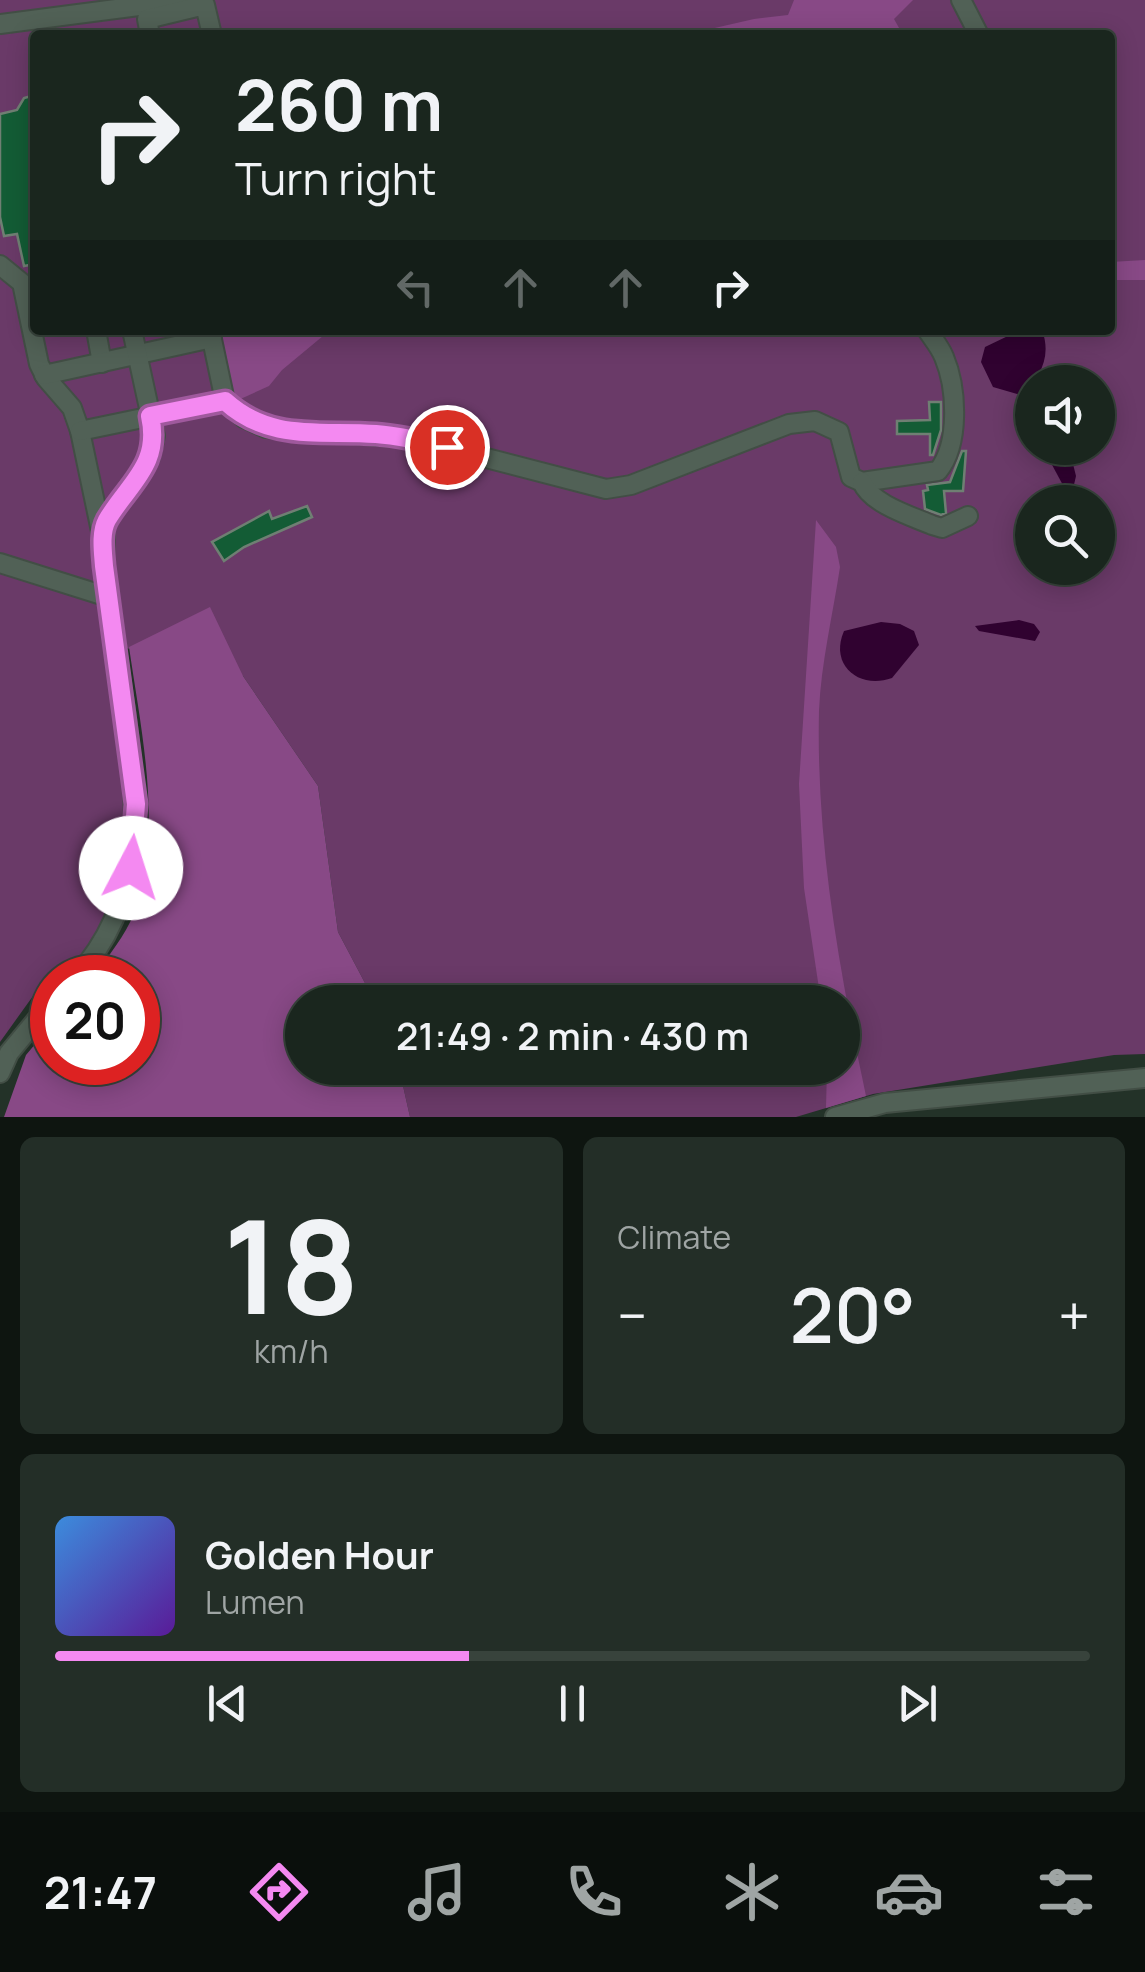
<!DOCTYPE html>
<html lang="en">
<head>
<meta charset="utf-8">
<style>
	body { margin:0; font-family:Manrope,sans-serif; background:#232e27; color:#f1f3f6; height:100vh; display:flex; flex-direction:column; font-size:38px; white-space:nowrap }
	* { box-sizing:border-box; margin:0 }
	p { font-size:32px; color:#9fa5a4 }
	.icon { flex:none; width:55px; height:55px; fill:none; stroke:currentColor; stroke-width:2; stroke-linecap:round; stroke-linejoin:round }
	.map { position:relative; height:1117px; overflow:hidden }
	.side { display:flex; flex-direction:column; gap:20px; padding:20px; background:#0e1510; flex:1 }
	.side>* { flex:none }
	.hud { position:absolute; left:30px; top:30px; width:1085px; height:305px; border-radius:10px; box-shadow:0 5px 25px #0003,0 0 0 2px #38433c; background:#1a261e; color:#f1f3f6; overflow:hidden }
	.buttons { position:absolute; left:1015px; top:365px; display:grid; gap:20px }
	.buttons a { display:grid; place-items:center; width:100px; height:100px; border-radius:50%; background:#1a261e; box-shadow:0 5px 25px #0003,0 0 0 2px #38433c; font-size:50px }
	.speed { position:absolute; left:30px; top:955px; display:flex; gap:20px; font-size:50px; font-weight:700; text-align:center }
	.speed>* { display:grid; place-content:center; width:130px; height:130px; border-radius:50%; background:#1a261e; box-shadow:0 5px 25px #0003,0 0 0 2px #38433c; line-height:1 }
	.speed .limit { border:15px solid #d22; background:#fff; color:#111 }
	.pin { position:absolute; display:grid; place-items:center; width:85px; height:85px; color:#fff; margin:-42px; border:5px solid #fff; border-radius:50%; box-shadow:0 2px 10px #0007 }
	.me { position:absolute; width:110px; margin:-55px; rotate:5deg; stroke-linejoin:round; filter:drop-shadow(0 0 8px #0008) }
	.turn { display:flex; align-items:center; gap:35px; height:210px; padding:0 40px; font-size:45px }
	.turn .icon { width:130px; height:130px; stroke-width:2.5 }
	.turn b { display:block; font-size:70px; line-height:85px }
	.lanes { display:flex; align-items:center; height:95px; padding:0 40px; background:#0003; justify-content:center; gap:50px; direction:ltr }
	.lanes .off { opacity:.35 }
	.big { font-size:75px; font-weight:600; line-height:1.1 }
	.side .widget { flex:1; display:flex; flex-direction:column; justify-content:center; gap:15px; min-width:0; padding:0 35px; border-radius:15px; background:#232e27 }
	.side .dial { align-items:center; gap:0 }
	.dial b { font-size:130px; line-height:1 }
	.song { display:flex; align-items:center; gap:30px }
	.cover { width:120px; height:120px; border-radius:15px; background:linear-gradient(135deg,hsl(210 70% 55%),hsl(270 70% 35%)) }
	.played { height:10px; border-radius:5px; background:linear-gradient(90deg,#f489f1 40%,#38433c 40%) }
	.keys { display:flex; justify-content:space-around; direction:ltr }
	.heat { display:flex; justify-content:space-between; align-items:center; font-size:55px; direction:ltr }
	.side .tiles { flex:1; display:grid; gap:20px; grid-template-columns:1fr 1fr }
	.widget:last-child { grid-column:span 2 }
	.trip { position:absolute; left:285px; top:985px; width:575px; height:100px; border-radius:50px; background:#1a261e; box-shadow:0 5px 25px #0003,0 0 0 2px #38433c; font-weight:600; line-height:100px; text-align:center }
	.tab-bar { display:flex; height:160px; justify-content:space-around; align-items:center; background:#0a0f0c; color:#9fa5a4 }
	.tab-bar .icon { width:70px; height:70px }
	.tab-bar .on { color:#f489f1 }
	.tab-bar b { font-size:45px; color:#f1f3f6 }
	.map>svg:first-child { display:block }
	.green { fill:#6a3a68; fill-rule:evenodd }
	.forest { fill:#884986 }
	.water { fill:#300230 }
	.building { fill:#135c35; stroke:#6f7f73; stroke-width:2.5 }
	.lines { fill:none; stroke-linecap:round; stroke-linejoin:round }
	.minor-casing { stroke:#424e45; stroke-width:22 }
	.minor { stroke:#516156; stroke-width:18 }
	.route-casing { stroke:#9f599d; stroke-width:25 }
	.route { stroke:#f489f1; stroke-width:18 }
</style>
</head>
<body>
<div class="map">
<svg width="1145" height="1117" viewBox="0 0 1145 1117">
	<rect width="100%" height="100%" fill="#233228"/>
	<path class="green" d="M 0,0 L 1145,0 L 1145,1054 L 1114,1055 L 873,1094 L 796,1117 L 410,1117 L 399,1068 L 842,1068 L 842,1002 L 375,1002 L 338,932 L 318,786 L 243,676 L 105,643 L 122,771 L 126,833 L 114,897 L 90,948 L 33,996 L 0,1042 ZM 35,35 L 1110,35 L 1110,330 L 35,330 ZM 1032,382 L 1098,382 L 1098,448 L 1032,448 ZM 1032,502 L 1098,502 L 1098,568 L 1032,568 Z"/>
	<g class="forest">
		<path d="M 794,0 L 913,0 L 894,19 L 903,35 L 684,35 L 754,19 L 788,15 Z"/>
		<path d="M 1145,260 L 1145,280 L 1110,280 L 1110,262 Z"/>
		<path d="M 219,330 L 336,330 L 329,331 L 282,370 L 269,386 L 236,401 Z"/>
		<path d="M 816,520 L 836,547 L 840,567 C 833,614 821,663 819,711 C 816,842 839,969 866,1096 L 826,1108 L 827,1068 L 842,1068 L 842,1002 L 821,1002 L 804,888 L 799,784 Z"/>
		<path d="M 210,607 L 243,676 L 318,786 L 338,932 L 375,1002 L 302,1002 L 302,1068 L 399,1068 L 410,1117 L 4,1117 L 26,1055 L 52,1024 L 52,1062 L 138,1062 L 138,978 L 94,977 C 107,957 126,935 134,913 C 164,832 141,730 129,647 Z"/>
	</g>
	<g class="water">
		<path d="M 1013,330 L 1042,330 C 1052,357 1040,378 1021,395 L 993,387 L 981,362 L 985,347 L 1010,335 Z"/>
		<path d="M 1043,448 L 1069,448 L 1076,476 L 1073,489 L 1065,489 Z"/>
		<path d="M 1019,620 L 1034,624 L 1040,632 L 1035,641 L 979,631 L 975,626 Z"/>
		<path d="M 881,622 L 900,624 L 914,631 L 919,645 L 892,678 C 859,690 829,665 844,631 Z"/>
	</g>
	<g class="building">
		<path d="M 35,95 L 35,264 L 24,266 L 17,234 L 4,236 L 0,217 L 0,114 L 17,110 L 24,98 Z"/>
		<path d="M 929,402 L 941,402 L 941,430 L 933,455 L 930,455 L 930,434 L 897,434 L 897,421 L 930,420 Z"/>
		<path d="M 962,451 L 966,451 L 963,491 L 944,491 L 946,513 L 941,515 L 925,509 L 923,491 L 928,490 L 927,485 L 950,482 Z"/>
		<path d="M 307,506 L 312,517 L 244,547 L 224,561 L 212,542 L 269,511 L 272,519 Z"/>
	</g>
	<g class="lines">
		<defs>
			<g id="minor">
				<path d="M 961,0 L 979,35"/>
				<path d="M 0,24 L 185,0"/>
				<path d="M 150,35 L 147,19 L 205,5 L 212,35"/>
				<path d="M 0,265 L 22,283 L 39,364 L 46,378 L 72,408 L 80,431 L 102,536"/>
				<path d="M 96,330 L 102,363"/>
				<path d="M 210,330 L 225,401"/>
				<path d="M 44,375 L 212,338"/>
				<path d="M 80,431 L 225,401 L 244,418 L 266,428 L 409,438 L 606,489 L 631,485 L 789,424 L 815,421 L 839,432 L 851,477 L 862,482 L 938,471 C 960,444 957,388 944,357 C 940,347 933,339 927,330"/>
				<path d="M 862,482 C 871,504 911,516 932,525 L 942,528 L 968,516"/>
				<path d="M 0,563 L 108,597"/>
				<path d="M 75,978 C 147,899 138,809 125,710 C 118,662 111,615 104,567 L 105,523 L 150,457 L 155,436 L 132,330"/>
				<path d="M 0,1073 L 9,1053 L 52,1001"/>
				<path d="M 835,1117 L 885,1103 L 1145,1078"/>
			</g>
		</defs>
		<use href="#minor" class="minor-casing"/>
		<use href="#minor" class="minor"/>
	</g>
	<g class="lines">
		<defs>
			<path id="route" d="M 131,868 L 136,804 L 104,566 C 103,552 100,533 107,520 C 129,483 161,465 150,416 L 225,401 C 270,442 320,430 376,434 C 401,436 423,441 447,447"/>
		</defs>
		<use href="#route" class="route-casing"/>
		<use href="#route" class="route"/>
	</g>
</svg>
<div class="buttons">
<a><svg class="icon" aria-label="sound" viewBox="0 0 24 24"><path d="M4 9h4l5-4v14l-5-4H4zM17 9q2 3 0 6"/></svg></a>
<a><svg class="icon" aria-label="search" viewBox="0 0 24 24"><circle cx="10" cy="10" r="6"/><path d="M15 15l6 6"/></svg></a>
</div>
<div class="speed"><div class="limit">20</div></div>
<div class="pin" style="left:447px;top:447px;background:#d93025"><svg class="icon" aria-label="arrive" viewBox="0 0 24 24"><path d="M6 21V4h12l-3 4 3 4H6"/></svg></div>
<svg class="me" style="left:131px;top:868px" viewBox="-20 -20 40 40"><circle r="19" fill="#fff"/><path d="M0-13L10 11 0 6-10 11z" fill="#f489f1"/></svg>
<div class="trip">21:49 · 2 min · 430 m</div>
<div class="hud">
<div class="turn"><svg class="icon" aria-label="right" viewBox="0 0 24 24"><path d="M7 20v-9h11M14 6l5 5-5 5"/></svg><div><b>260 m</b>Turn right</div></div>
<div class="lanes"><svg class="icon off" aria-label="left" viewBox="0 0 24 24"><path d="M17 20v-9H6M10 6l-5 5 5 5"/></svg><svg class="icon off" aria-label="ahead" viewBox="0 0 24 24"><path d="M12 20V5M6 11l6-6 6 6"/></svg><svg class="icon off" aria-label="ahead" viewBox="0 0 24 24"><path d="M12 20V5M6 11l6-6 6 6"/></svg><svg class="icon" aria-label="right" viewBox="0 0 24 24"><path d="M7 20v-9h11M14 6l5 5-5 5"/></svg></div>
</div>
</div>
<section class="side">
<div class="tiles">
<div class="widget dial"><b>18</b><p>km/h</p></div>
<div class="widget"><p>Climate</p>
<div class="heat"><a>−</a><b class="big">20°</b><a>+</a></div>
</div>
<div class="widget">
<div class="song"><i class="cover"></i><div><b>Golden Hour</b><p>Lumen</p></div></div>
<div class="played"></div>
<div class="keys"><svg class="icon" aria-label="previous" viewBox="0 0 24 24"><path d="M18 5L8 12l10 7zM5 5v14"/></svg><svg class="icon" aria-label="pause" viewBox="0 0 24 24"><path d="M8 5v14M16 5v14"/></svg><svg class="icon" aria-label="next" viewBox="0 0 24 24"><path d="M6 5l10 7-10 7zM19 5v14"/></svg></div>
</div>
</div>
</section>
<nav class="tab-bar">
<b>21:47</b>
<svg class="icon on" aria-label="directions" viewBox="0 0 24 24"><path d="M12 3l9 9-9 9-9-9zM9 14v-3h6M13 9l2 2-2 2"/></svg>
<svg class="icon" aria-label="music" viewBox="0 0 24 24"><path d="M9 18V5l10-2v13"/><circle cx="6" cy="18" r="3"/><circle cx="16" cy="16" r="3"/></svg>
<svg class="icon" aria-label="phone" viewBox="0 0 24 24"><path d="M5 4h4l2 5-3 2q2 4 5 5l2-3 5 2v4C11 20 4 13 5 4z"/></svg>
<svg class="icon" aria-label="climate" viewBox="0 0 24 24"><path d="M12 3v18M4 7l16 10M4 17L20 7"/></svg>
<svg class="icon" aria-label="car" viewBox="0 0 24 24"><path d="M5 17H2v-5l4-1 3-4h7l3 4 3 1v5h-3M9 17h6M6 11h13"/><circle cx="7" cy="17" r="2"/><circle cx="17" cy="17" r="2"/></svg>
<svg class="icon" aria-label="filters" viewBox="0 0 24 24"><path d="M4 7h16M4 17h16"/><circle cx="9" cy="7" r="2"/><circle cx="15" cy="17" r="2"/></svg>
</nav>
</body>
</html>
